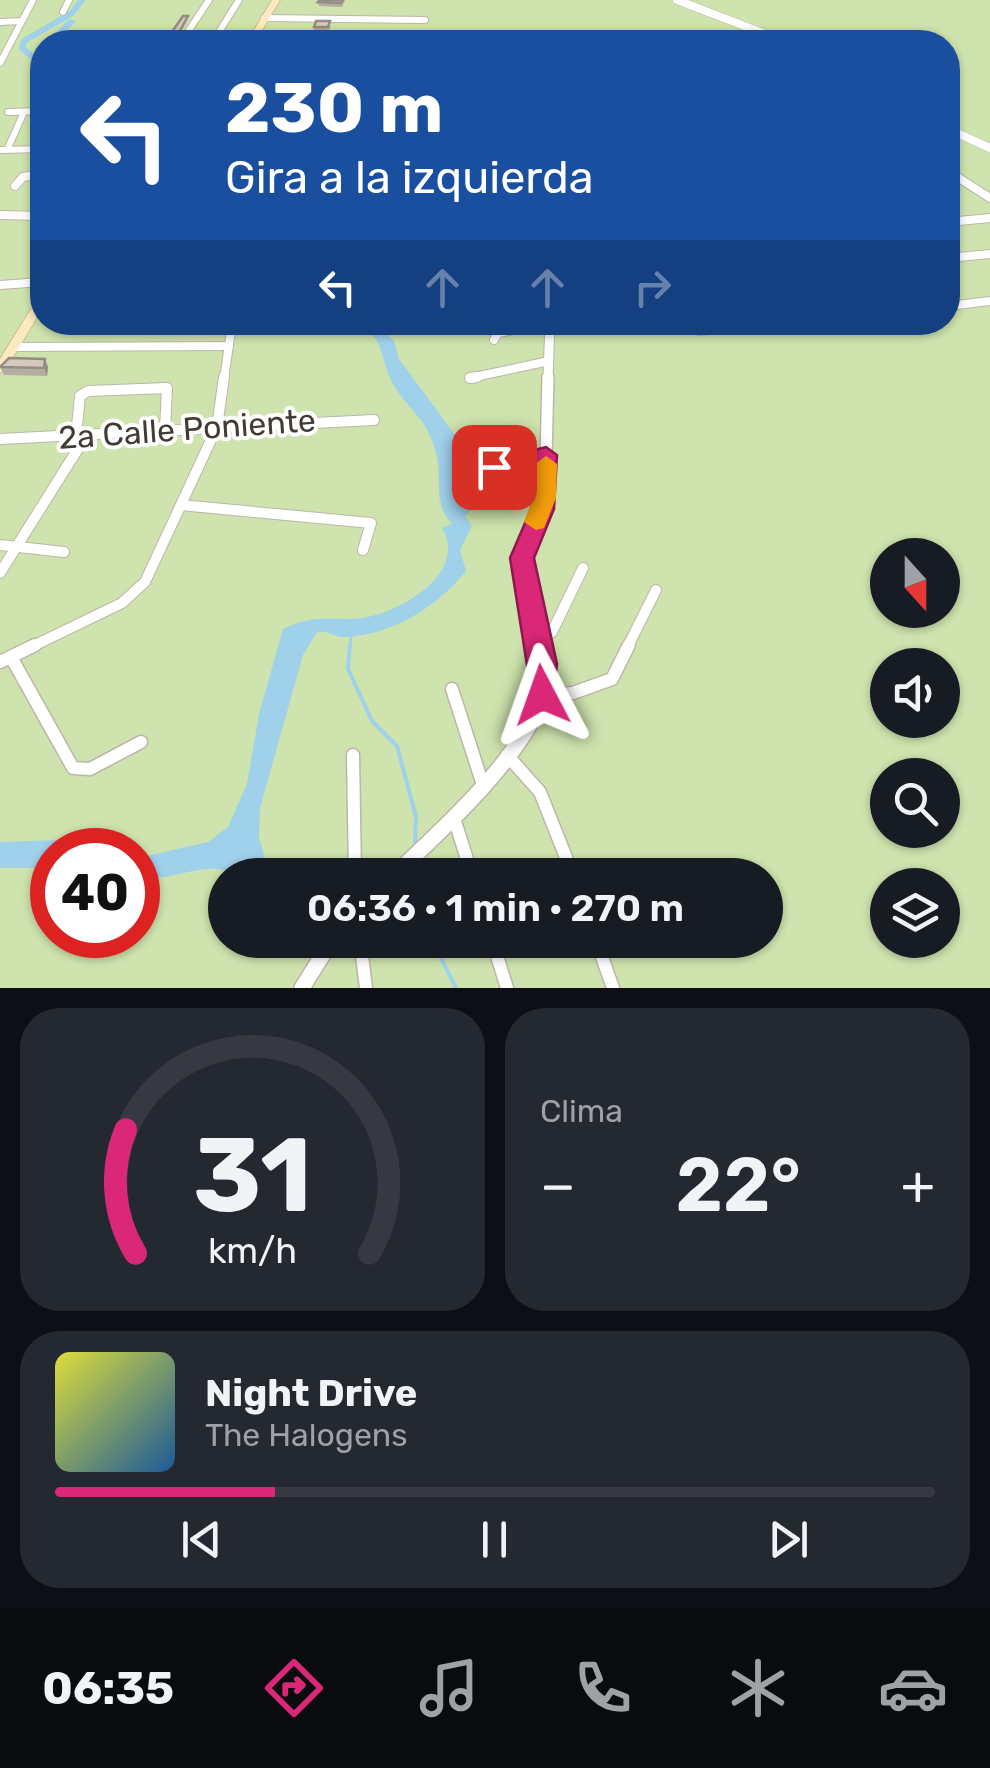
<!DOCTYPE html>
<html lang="es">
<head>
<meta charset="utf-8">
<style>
	body { margin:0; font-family:Rubik,sans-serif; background:#242831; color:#f1f3f6; height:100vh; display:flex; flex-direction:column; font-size:38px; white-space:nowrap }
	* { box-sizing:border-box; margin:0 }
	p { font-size:32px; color:#9ea1a6 }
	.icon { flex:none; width:55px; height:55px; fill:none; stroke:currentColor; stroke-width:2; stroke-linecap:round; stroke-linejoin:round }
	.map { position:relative; height:988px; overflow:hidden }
	.sheet { display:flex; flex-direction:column; gap:20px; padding:20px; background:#0d0f14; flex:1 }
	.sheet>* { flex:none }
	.guide { position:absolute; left:30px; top:30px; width:930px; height:305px; border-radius:40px; box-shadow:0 2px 8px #0004; background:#1a4fa0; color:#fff; overflow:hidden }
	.needle { width:65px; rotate:159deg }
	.buttons { position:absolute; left:870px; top:538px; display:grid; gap:20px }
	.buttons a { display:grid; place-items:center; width:90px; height:90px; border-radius:50%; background:#171b24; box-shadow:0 2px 8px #0004; font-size:50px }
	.speed { position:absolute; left:30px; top:828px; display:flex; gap:20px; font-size:50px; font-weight:700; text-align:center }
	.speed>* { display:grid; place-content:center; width:130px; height:130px; border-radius:50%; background:#171b24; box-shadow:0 2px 8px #0004; line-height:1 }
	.speed .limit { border:15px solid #d22; background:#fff; color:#111 }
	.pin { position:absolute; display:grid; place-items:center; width:85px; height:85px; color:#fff; margin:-42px; border-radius:20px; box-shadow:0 5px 15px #0006 }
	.me { position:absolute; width:110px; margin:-55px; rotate:356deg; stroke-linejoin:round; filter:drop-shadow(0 0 8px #0008) }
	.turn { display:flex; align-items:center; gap:35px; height:210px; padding:0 30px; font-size:45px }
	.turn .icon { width:130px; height:130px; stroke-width:2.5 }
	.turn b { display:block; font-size:70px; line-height:85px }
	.lanes { display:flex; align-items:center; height:95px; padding:0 30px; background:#0003; justify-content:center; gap:50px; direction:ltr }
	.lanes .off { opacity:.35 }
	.big { font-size:75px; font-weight:600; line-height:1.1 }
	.sheet .widget { flex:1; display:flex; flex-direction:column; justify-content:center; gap:15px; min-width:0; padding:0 35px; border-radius:40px; background:#242831 }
	.sheet .dial { align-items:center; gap:0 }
	.dial svg { height:260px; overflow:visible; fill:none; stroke:#363941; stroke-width:7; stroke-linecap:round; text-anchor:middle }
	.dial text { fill:#f1f3f6; stroke:none }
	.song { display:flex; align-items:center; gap:30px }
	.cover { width:120px; height:120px; border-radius:15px; background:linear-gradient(135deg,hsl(60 70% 55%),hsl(210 70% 35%)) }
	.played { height:10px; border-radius:5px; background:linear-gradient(90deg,#db2777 25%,#363941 25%) }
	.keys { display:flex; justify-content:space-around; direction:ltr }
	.heat { display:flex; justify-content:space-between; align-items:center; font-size:55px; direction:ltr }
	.sheet .tiles { flex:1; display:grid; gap:20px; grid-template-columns:1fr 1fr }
	.widget:last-child { grid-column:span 2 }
	.trip { position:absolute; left:208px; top:858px; width:575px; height:100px; border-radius:50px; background:#171b24; box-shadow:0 2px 8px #0004; font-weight:600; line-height:100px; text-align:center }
	.menu { display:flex; height:160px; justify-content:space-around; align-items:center; background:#090b0e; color:#9ea1a6 }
	.menu .icon { width:70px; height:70px }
	.menu .on { color:#db2777 }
	.menu b { font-size:45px; color:#f1f3f6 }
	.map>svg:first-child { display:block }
	.green { fill:#cee3ad; fill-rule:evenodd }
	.water { fill:#a0d1eb }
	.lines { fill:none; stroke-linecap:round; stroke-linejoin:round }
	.stream-far1 { stroke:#a0d1eb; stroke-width:2.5 }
	.stream { stroke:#a0d1eb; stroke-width:4 }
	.canal { stroke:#a0d1eb; stroke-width:6 }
	.river { fill:#a0d1eb; fill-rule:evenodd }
	.minor-far3-casing { stroke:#beb5a9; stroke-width:8 }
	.minor-far2-casing { stroke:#beb5a9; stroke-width:10 }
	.minor-far1-casing { stroke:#beb5a9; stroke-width:12 }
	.minor-casing { stroke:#beb5a9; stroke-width:15 }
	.tertiary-far3-casing { stroke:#beb5a9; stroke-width:9 }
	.tertiary-far2-casing { stroke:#beb5a9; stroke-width:11 }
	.tertiary-far1-casing { stroke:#beb5a9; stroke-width:14 }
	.tertiary-casing { stroke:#beb5a9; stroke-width:18 }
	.secondary-casing { stroke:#cfbc94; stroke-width:2 }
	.minor-far3 { stroke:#fff; stroke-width:6 }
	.minor-far2 { stroke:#fff; stroke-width:8 }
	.minor-far1 { stroke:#fff; stroke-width:10 }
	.minor { stroke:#fff; stroke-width:12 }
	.tertiary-far3 { stroke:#fff; stroke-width:8 }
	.tertiary-far2 { stroke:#fff; stroke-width:9 }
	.tertiary-far1 { stroke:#fff; stroke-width:11 }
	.tertiary { stroke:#fff; stroke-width:15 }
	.secondary { fill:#fbeac1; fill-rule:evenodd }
	.wall { fill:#b6ada2 }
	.shaded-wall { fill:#948d84 }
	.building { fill:#d4c9bc; stroke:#948d84; stroke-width:2.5 }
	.route { fill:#db2777; stroke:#8e194d; stroke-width:2.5 }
	.slow { fill:#f59e0b }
	.labels { text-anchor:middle; stroke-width:8; stroke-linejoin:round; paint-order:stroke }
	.street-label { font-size:32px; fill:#423b33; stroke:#fff }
</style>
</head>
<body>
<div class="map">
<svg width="990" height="988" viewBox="0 0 990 988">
	<rect width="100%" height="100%" fill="#f0ebe3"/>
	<path class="green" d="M 0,0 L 990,0 L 990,988 L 0,988 ZM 42,42 L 948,42 L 948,322 L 42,322 ZM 888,555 L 942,555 L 942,610 L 888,610 ZM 888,665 L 942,665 L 942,720 L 888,720 ZM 888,775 L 942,775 L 942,830 L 888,830 ZM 52,850 L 138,850 L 138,935 L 52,935 ZM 225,875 L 765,875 L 765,940 L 225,940 ZM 888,885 L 942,885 L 942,940 L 888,940 Z"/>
	<g class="water">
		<path d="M 363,323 L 379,323 L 394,341 L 399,359 L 461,443 L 465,504 L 471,510 L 465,516 L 472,526 L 460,550 L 466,571 C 436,608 393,634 346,637 C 335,638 329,630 317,632 L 303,655 L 260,808 L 259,838 L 267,864 C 247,884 231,867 208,869 C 184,871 163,880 138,879 L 138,858 L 208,842 L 228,827 L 247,784 L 259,714 L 283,629 C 317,612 334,623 368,617 C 405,610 468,571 442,528 L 452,524 C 433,504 442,481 437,457 C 428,417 410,413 393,384 C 380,360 386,345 363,323 Z"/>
		<path d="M 57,840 L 115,850 L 52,850 L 52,868 L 0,868 L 0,842 Z"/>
	</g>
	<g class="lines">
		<path class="stream-far1" d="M 350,648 L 351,636"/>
		<g class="stream">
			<path d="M 350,645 L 348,669 L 372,721 L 397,746 L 416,817 L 415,842"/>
			<path d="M 414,867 L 414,875"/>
			<path d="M 432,940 L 456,988"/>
		</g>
		<path class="canal" d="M 42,65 L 22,48 L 24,41 L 72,13 L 82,0"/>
		<path class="river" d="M 69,19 L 76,21 L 56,42 L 47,42 Z"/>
		<defs>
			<g id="minor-far3">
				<path d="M 63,12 L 69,0"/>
				<path d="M 264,18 L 425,20"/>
				<path d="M 0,22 L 22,21"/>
				<path d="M 185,37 L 454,40"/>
				<path d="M 214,40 L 239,0"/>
				<path d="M 181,42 L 209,0"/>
				<path d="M 0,63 L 33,0"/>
				<path d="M 8,112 L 42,111"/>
				<path d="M 948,138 L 959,134"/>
				<path d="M 0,150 L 42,149"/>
				<path d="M 7,150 L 24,112"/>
			</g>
			<g id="minor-far2">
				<path d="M 948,171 L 990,198"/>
				<path d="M 15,186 L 23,177 L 42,174"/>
				<path d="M 0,215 L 42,216"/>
				<path d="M 948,222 L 990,218"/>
				<path d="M 948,258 L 990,254"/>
				<path d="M 0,285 L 42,282"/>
				<path d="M 948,306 L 990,301"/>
				<path d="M 699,331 L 785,322"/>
				<path d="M 494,340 L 498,333 L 550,323"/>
				<path d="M 14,347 L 229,346"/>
				<path d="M 470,378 L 549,361"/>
				<path d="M 224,379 L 231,331 L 226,322"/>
			</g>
			<g id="minor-far1">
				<path d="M 470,378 L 477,377"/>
				<path d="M 76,436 L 80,396 L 88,391 L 167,388 L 165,430"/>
				<path d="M 0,439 L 374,420"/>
				<path d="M 494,467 L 546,455"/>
				<path d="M 181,505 L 371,523 L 363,550"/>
				<path d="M 0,545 L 64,552"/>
				<path d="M 0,573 L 86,436"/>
				<path d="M 538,642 L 552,632 L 583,568"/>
				<path d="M 29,648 L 122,603 L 145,582 L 217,427 L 224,377"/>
				<path d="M 627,648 L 656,590"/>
			</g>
			<g id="minor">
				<path d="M 11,657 L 73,768 L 90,769 L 141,742"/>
				<path d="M 0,662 L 35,645"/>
				<path d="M 452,689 L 482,782"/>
				<path d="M 543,695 L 573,693 L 612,679 L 629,645"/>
				<path d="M 353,755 L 355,875"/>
				<path d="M 507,755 L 540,792 L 573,875"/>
				<path d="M 454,818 L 472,875"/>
				<path d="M 360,940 L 366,988"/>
				<path d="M 492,940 L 507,988"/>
				<path d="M 596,940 L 613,988"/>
			</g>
			<g id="tertiary-far3">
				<path d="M 677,0 L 786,42"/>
				<path d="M 948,129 L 990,148"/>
			</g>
			<path id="tertiary-far2" d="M 548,379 L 550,322"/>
			<path id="tertiary-far1" d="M 540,648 L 522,558 L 545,498 L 548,377"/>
			<g id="tertiary">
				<path d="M 394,875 C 440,832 522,758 541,699 C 547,683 543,662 539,645"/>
				<path d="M 302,988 L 332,940"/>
			</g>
			<g id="secondary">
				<path d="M 272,0 L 280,0 L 255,42 L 247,42 Z"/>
				<path d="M 42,298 L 42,309 L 6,369 L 0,373 L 0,359 L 36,301 Z"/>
			</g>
		</defs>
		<use href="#minor-far3" class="minor-far3-casing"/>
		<use href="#minor-far2" class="minor-far2-casing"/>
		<use href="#minor-far1" class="minor-far1-casing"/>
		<use href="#minor" class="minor-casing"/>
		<use href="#tertiary-far3" class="tertiary-far3-casing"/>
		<use href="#tertiary-far2" class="tertiary-far2-casing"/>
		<use href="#tertiary-far1" class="tertiary-far1-casing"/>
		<use href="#tertiary" class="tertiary-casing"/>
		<use href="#secondary" class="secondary-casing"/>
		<use href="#minor-far3" class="minor-far3"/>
		<use href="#minor-far2" class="minor-far2"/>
		<use href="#minor-far1" class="minor-far1"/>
		<use href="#minor" class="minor"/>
		<use href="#tertiary-far3" class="tertiary-far3"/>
		<use href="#tertiary-far2" class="tertiary-far2"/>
		<use href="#tertiary-far1" class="tertiary-far1"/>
		<use href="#tertiary" class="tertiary"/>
		<use href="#secondary" class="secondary"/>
	</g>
	<g class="wall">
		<path d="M 345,0 L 342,7 L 319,6 L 318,2 Z"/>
		<path d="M 331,26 L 329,32 L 314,32 L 314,27 Z"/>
		<path d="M 0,367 L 48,367 L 47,376 L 4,375 Z"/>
	</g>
	<path class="shaded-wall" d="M 45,359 L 48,367 L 47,376 L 44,368 Z"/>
	<g class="building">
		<path d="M 320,0 L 343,0 L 341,3 L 318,2 Z"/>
		<path d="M 183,16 L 188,16 L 174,42 L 165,42 Z"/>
		<path d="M 316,21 L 330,21 L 328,27 L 314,27 Z"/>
		<path d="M 9,358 L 45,359 L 44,368 L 0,367 Z"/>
	</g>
	<path class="route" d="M 546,447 L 557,455 L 554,509 L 534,558 L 557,664 L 552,703 L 533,703 L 510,558 L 531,509 L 534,465 L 494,475 L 483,467 L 486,462 Z"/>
	<path class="slow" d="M 546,456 L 557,464 L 556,498 L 544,528 L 536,530 L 524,522 L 533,498 L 535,464 Z"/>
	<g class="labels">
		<g class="street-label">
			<text transform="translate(187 429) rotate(-4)" y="11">2a Calle Poniente</text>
		</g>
	</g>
</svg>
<div class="buttons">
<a><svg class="needle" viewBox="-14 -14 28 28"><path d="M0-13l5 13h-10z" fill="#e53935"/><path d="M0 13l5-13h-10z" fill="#9ea1a6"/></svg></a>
<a><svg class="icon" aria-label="sound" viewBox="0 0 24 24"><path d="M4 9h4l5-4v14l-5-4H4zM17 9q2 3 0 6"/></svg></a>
<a><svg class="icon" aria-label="search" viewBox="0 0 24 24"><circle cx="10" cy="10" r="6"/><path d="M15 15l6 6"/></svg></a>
<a><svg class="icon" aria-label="layers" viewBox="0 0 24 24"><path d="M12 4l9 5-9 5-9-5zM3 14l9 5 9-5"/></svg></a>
</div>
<div class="speed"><div class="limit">40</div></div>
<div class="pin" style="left:494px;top:467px;background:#d93025"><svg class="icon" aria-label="arrive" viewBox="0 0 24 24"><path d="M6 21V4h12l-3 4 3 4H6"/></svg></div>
<svg class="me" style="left:542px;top:695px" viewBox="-20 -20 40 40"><path d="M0-17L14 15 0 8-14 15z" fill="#db2777" stroke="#fff" stroke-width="4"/></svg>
<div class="trip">06:36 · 1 min · 270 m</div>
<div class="guide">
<div class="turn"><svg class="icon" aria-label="left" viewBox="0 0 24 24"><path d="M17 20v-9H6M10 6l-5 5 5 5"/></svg><div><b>230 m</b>Gira a la izquierda</div></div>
<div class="lanes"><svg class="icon" aria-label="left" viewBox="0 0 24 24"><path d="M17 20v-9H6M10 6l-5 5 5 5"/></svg><svg class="icon off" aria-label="ahead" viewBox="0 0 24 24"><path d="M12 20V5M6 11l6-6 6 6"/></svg><svg class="icon off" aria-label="ahead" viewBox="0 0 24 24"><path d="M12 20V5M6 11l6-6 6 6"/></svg><svg class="icon off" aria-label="right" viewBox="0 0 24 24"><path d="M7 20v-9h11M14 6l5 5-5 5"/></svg></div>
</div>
</div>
<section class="sheet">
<div class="tiles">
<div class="widget dial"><svg viewBox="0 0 100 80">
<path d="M14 69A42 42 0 1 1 86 69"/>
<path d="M14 69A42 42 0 0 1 11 31" stroke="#db2777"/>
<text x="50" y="56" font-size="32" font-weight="700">31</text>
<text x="50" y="72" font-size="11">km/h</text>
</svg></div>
<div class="widget"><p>Clima</p>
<div class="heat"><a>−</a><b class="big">22°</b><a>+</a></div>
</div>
<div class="widget">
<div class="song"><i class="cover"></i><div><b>Night Drive</b><p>The Halogens</p></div></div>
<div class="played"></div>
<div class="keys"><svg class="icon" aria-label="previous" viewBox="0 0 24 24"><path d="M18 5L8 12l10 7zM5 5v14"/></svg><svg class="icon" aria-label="pause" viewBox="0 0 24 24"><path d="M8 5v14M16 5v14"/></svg><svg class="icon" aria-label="next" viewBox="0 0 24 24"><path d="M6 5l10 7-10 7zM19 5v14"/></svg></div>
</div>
</div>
</section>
<nav class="menu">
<b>06:35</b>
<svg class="icon on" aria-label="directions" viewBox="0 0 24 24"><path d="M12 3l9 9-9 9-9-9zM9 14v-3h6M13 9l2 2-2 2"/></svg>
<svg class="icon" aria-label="music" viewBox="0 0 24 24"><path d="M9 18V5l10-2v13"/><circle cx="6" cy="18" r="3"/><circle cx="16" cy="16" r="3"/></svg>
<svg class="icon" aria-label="phone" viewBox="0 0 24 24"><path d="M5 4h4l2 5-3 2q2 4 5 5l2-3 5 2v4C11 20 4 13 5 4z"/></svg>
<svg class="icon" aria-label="climate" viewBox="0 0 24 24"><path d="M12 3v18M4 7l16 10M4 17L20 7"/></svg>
<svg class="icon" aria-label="car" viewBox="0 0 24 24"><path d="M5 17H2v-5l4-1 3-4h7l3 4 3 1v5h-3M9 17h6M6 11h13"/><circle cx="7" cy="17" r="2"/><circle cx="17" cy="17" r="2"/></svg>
</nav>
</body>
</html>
